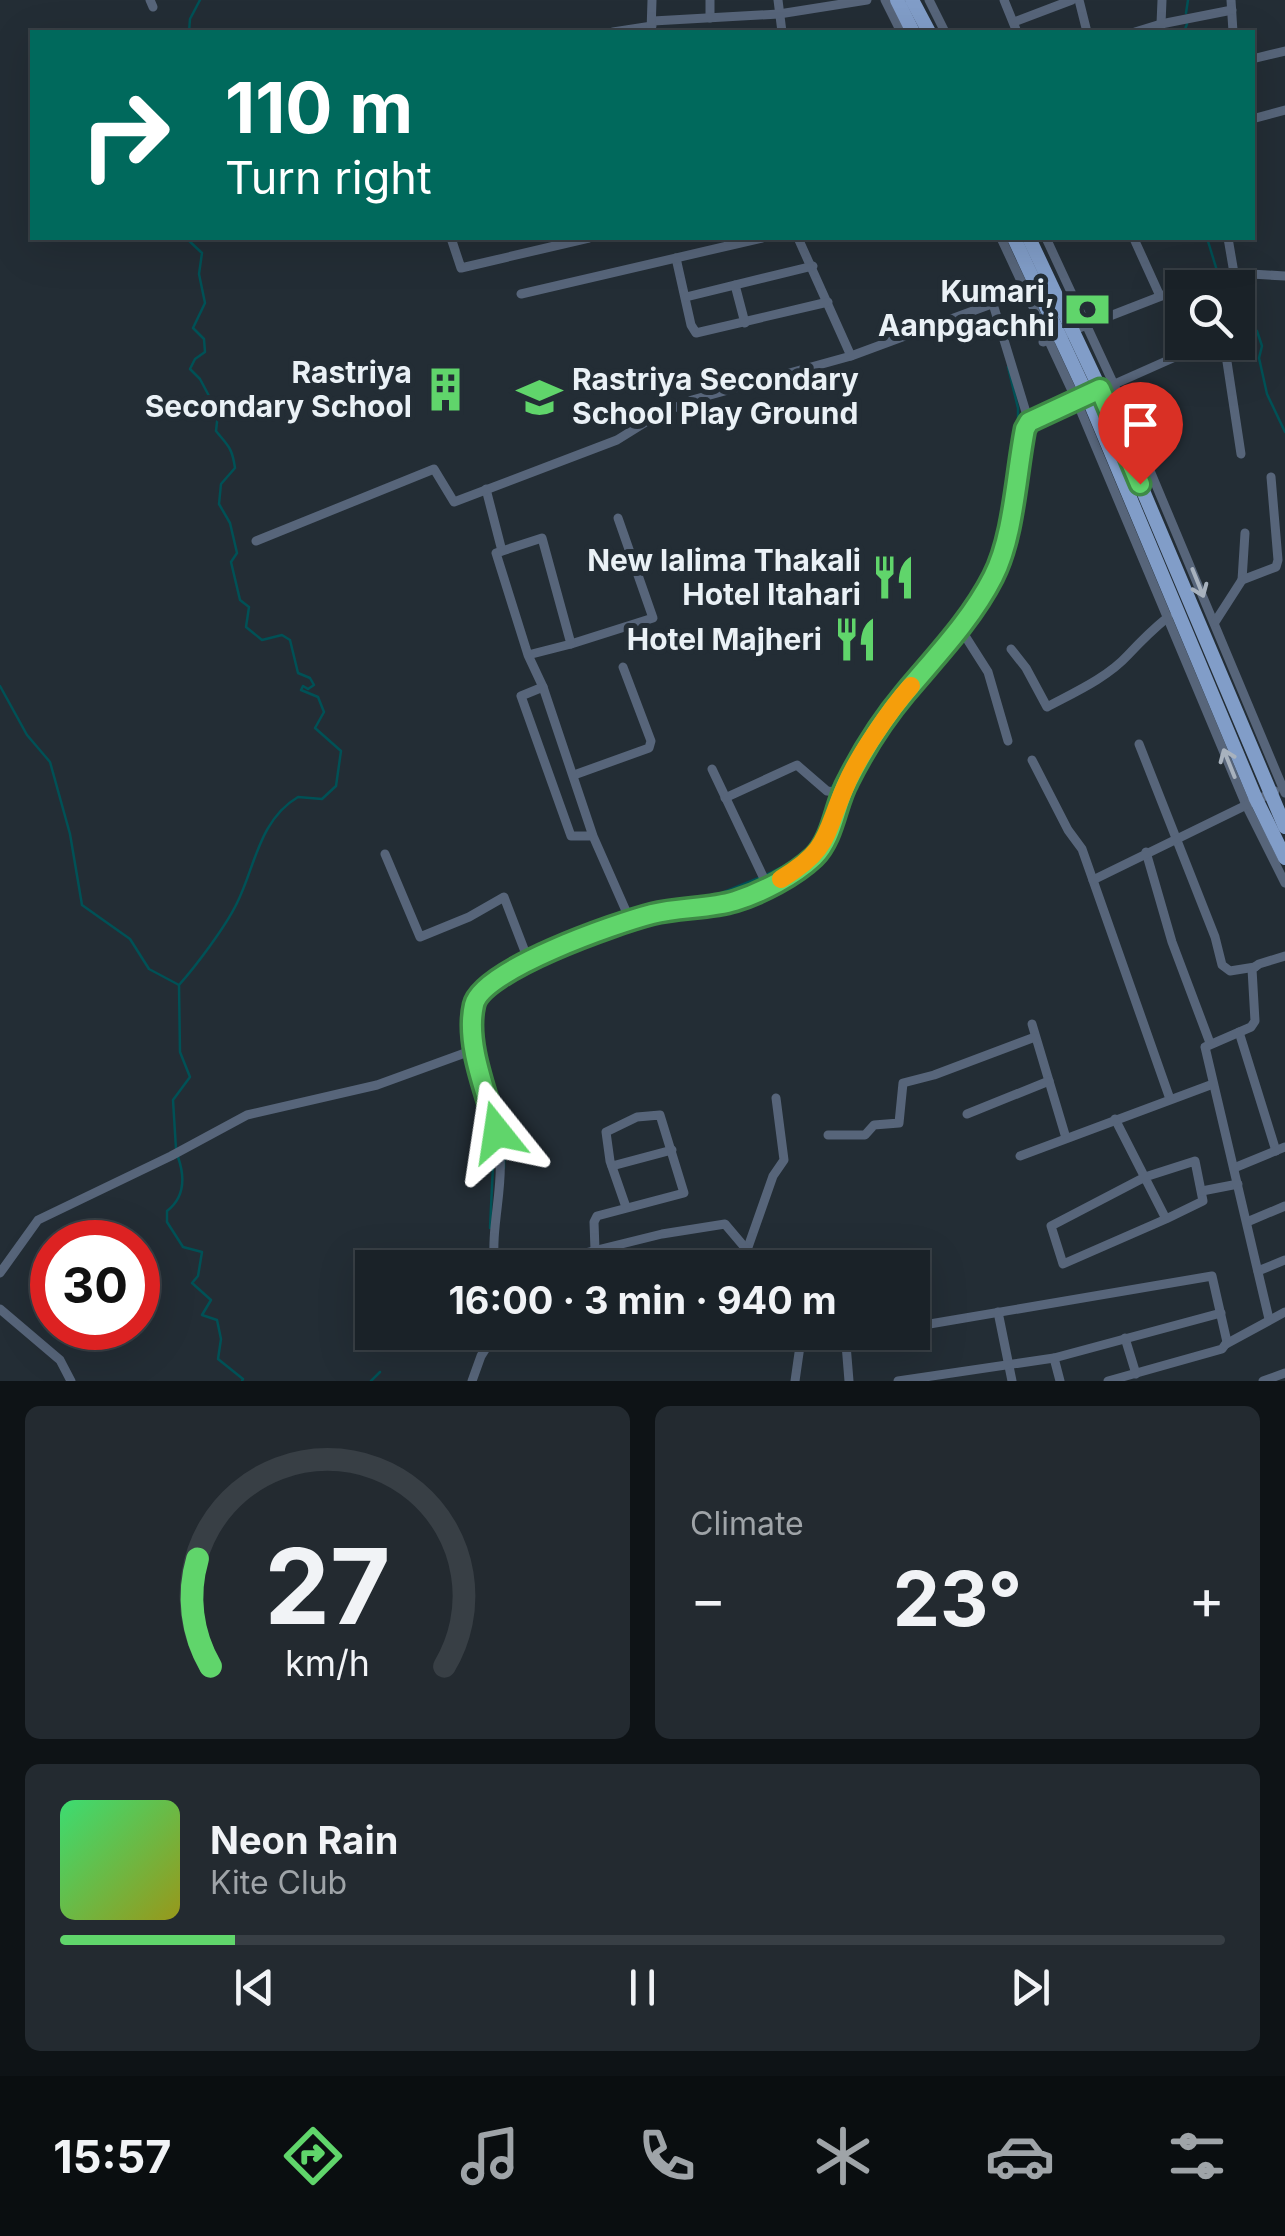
<!DOCTYPE html>
<html lang="en">
<head>
<meta charset="utf-8">
<style>
	body { margin:0; font-family:Inter,sans-serif; background:#232a30; color:#f1f3f6; height:100vh; display:flex; flex-direction:column; font-size:38px; white-space:nowrap }
	* { box-sizing:border-box; margin:0 }
	p { font-size:32px; color:#9fa4a8 }
	.icon { flex:none; width:55px; height:55px; fill:none; stroke:currentColor; stroke-width:2; stroke-linecap:round; stroke-linejoin:round }
	.map { position:relative; height:1381px; overflow:hidden }
	.sheet { display:flex; flex-direction:column; gap:25px; padding:25px; background:#0e1316; flex:1 }
	.sheet>* { flex:none }
	.guide { position:absolute; left:30px; top:30px; width:1225px; height:210px; border-radius:0px; box-shadow:0 10px 40px #0002,0 0 0 2px #383f45; background:#00695c; color:#fff; overflow:hidden }
	.tools { position:absolute; left:1165px; top:270px; display:grid; gap:20px }
	.tools a { display:grid; place-items:center; width:90px; height:90px; border-radius:0px; background:#1a2228; box-shadow:0 10px 40px #0002,0 0 0 2px #383f45; font-size:50px }
	.speed { position:absolute; left:30px; top:1220px; display:flex; gap:20px; font-size:50px; font-weight:700; text-align:center }
	.speed>* { display:grid; place-content:center; width:130px; height:130px; border-radius:50%; background:#1a2228; box-shadow:0 10px 40px #0002,0 0 0 2px #383f45; line-height:1 }
	.speed .limit { border:15px solid #d22; background:#fff; color:#111 }
	.pin { position:absolute; display:grid; place-items:center; width:85px; height:85px; color:#fff; margin:-102px -42px; border-radius:50% 50% 50% 0; rotate:-45deg; box-shadow:0 0 10px #0007 }
	.pin .icon { rotate:45deg }
	.me { position:absolute; width:110px; margin:-55px; rotate:345deg; stroke-linejoin:round; filter:drop-shadow(0 0 8px #0008) }
	.turn { display:flex; align-items:center; gap:35px; height:210px; padding:0 30px; font-size:45px }
	.turn .icon { width:130px; height:130px; stroke-width:2.5 }
	.turn b { display:block; font-size:70px; line-height:85px }
	.big { font-size:75px; font-weight:700; line-height:1.1 }
	.sheet .tile { flex:1; display:flex; flex-direction:column; justify-content:center; gap:15px; min-width:0; padding:0 35px; border-radius:15px; background:#232a30 }
	.sheet .dial { align-items:center; gap:0 }
	.dial svg { height:260px; overflow:visible; fill:none; stroke:#383f45; stroke-width:7; stroke-linecap:round; text-anchor:middle }
	.dial text { fill:#f1f3f6; stroke:none }
	.song { display:flex; align-items:center; gap:30px }
	.cover { width:120px; height:120px; border-radius:15px; background:linear-gradient(135deg,hsl(140 70% 55%),hsl(60 70% 35%)) }
	.played { height:10px; border-radius:5px; background:linear-gradient(90deg,#60d56b 15%,#383f45 15%) }
	.keys { display:flex; justify-content:space-around; direction:ltr }
	.heat { display:flex; justify-content:space-between; align-items:center; font-size:55px; direction:ltr }
	.sheet .tiles { flex:1; display:grid; gap:25px; grid-template-columns:1fr 1fr }
	.tile:last-child { grid-column:span 2 }
	.trip { position:absolute; left:355px; top:1250px; width:575px; height:100px; border-radius:0px; background:#1a2228; box-shadow:0 10px 40px #0002,0 0 0 2px #383f45; font-weight:700; line-height:100px; text-align:center }
	.dock { display:flex; height:160px; justify-content:space-around; align-items:center; background:#0a0e10; color:#9fa4a8 }
	.dock .icon { width:70px; height:70px }
	.dock .active { color:#60d56b }
	.dock b { font-size:45px; color:#f1f3f6 }
	.map>svg:first-child { display:block }
	.lines { fill:none; stroke-linecap:round; stroke-linejoin:round }
	.stream { stroke:#005156; stroke-width:2.5 }
	.street { stroke:#57657a; stroke-width:9 }
	.primary { stroke:#819dc8; stroke-width:14 }
	.oneway { stroke:#a8b2be }
	.route-casing { stroke:#3e8a46; stroke-width:25 }
	.route { stroke:#60d56b; stroke-width:18 }
	.slow { stroke:#f59e0b; stroke-width:18 }
	.labels { text-anchor:middle; stroke-width:10; stroke-linejoin:round; paint-order:stroke }
	.poi-label { font-size:30px; font-weight:bold; fill:#eaf1f6; stroke:#232d35; text-anchor:end }
</style>
</head>
<body>
<div class="map">
<svg width="1285" height="1381" viewBox="0 0 1285 1381">
	<rect width="100%" height="100%" fill="#232d35"/>
	<g class="lines">
		<g class="stream">
			<path d="M 1186,13 L 1188,0"/>
			<path d="M 189,32 L 190,19 L 200,0"/>
			<path d="M 1184,32 L 1187,24"/>
			<path d="M 1207,238 L 1218,274"/>
			<path d="M 1238,315 L 1257,331 L 1262,346 L 1259,358 L 1267,394 L 1285,432"/>
			<path d="M 0,686 L 27,735 L 50,762 L 70,834 L 82,905 L 130,939 L 149,969 L 179,985"/>
			<path d="M 832,787 L 906,679 L 962,615 L 983,583 L 996,548 L 1018,427 L 1018,408 L 1008,367"/>
			<path d="M 824,828 L 832,797"/>
			<path d="M 766,875 L 797,860 L 816,844"/>
			<path d="M 755,898 L 818,866"/>
			<path d="M 629,909 L 714,896 L 759,878"/>
			<path d="M 530,954 L 621,912"/>
			<path d="M 468,1014 L 473,989 L 521,958"/>
			<path d="M 490,1126 L 494,1145 L 490,1228"/>
			<path d="M 176,1149 L 173,1100 L 190,1077 L 180,1052 L 179,985 C 196,966 226,926 237,903 C 255,867 259,820 298,797 L 322,799 L 336,786 L 341,751 L 315,728 L 324,712 L 318,697 L 301,690 L 303,686 L 308,689 L 314,685 L 310,678 L 298,673 L 290,640 L 282,635 L 262,640 L 246,627 L 249,607 L 240,600 L 231,562 L 237,553 L 230,523 L 219,504 L 221,484 L 235,468 C 232,447 228,446 216,431 L 218,413 L 200,379 L 190,369 L 195,359 L 205,352 L 204,339 L 193,328 L 205,303 L 199,274 L 202,253 L 186,238"/>
			<path d="M 178,1157 C 185,1177 185,1197 167,1211 L 167,1222 L 183,1247 L 202,1252 L 198,1276 L 192,1283 L 211,1300 L 202,1315 L 217,1320 L 221,1339 L 218,1359 L 243,1379 L 242,1381"/>
			<path d="M 504,1168 L 505,1127 L 480,1033 L 483,1001 L 490,991 L 531,970 L 635,927 L 719,909"/>
			<path d="M 371,1381 L 380,1372"/>
		</g>
		<g class="street">
			<path d="M 150,0 L 153,7"/>
			<path d="M 710,0 L 710,18"/>
			<path d="M 778,0 L 782,32"/>
			<path d="M 885,0 L 901,32"/>
			<path d="M 929,0 L 945,32"/>
			<path d="M 1004,0 L 1017,32"/>
			<path d="M 1079,0 L 1087,32"/>
			<path d="M 1231,0 L 1233,32"/>
			<path d="M 653,21 L 779,14 L 867,0"/>
			<path d="M 1014,22 L 1072,0"/>
			<path d="M 1161,24 L 1162,0"/>
			<path d="M 613,32 L 652,26"/>
			<path d="M 651,32 L 652,0"/>
			<path d="M 1135,32 L 1161,24 L 1232,10"/>
			<path d="M 1252,59 L 1285,51"/>
			<path d="M 1252,119 L 1285,110"/>
			<path d="M 451,238 L 461,268 L 589,238"/>
			<path d="M 798,238 L 851,356"/>
			<path d="M 1001,238 L 1074,395 L 1246,805 L 1285,883"/>
			<path d="M 1046,238 L 1115,387 L 1285,793"/>
			<path d="M 1228,238 L 1234,273"/>
			<path d="M 1135,241 L 1160,296"/>
			<path d="M 676,258 L 691,325 L 696,333 L 828,302"/>
			<path d="M 735,285 L 745,323"/>
			<path d="M 1183,288 L 1234,273 L 1285,276"/>
			<path d="M 521,294 L 762,238"/>
			<path d="M 686,297 L 813,266"/>
			<path d="M 993,304 L 1029,422"/>
			<path d="M 1043,342 L 1182,288"/>
			<path d="M 1224,342 L 1241,454"/>
			<path d="M 486,489 L 502,551"/>
			<path d="M 256,541 L 434,469 L 454,502 L 617,440 L 654,417 L 692,400 L 851,356 L 1027,291"/>
			<path d="M 1242,580 L 1245,533"/>
			<path d="M 1215,622 L 1242,580 L 1276,567 L 1278,560 L 1271,477"/>
			<path d="M 960,628 L 988,672 L 1008,741"/>
			<path d="M 571,644 L 653,618 L 618,518"/>
			<path d="M 1011,649 L 1026,668 L 1047,707 C 1073,693 1107,678 1128,655 C 1142,640 1152,630 1168,617"/>
			<path d="M 528,655 L 571,644 L 542,538 L 496,553 L 528,655 L 543,687"/>
			<path d="M 1139,744 L 1215,937 L 1222,965 L 1230,971 L 1255,967"/>
			<path d="M 1032,760 L 1068,830 L 1082,849 L 1170,1099"/>
			<path d="M 712,769 L 768,887"/>
			<path d="M 574,775 L 649,748 L 651,741 L 623,667"/>
			<path d="M 725,798 L 797,765 L 827,791 L 843,793"/>
			<path d="M 593,836 L 543,687 L 521,696 L 571,836 L 593,836 L 630,920"/>
			<path d="M 1146,852 L 1172,942 L 1210,1043"/>
			<path d="M 385,854 L 420,937 L 469,917 L 504,897 L 529,962"/>
			<path d="M 1093,880 L 1275,791"/>
			<path d="M 1032,1024 L 1066,1138"/>
			<path d="M 1239,1032 L 1276,1151"/>
			<path d="M 967,1114 L 1049,1081"/>
			<path d="M 1115,1119 L 1166,1219 L 1063,1264 L 1051,1226 L 1145,1177 L 1195,1161 L 1203,1201 L 1166,1219"/>
			<path d="M 828,1135 L 865,1135 L 874,1125 L 899,1123 L 903,1083 L 934,1075 L 1035,1037"/>
			<path d="M 1020,1156 L 1213,1084"/>
			<path d="M 612,1166 L 672,1150"/>
			<path d="M 1234,1168 L 1285,1147"/>
			<path d="M 1202,1191 L 1238,1184"/>
			<path d="M 1247,1222 L 1285,1206"/>
			<path d="M 595,1250 L 594,1222 L 597,1216 L 684,1193 L 660,1115 L 637,1117 L 606,1132 L 610,1161 L 626,1207"/>
			<path d="M 747,1250 L 773,1176 L 784,1160 L 776,1098"/>
			<path d="M 495,1268 C 490,1230 503,1192 500,1155 C 497,1113 459,1038 476,1000 C 490,968 621,921 657,913 C 681,907 707,907 731,902 C 755,896 779,882 799,868 C 832,847 831,810 849,778 C 865,751 883,722 902,696 C 934,654 977,619 996,569 C 1014,526 1016,475 1025,429 L 1029,422 L 1209,342"/>
			<path d="M 524,1268 L 662,1234 L 725,1224 L 747,1250 L 746,1260 L 751,1264 L 782,1268"/>
			<path d="M 844,1268 L 851,1259 L 901,1256"/>
			<path d="M 1258,1271 L 1285,1260"/>
			<path d="M 0,1273 L 38,1220 L 171,1156 L 247,1115 L 377,1085 L 476,1049"/>
			<path d="M 0,1309 L 60,1360 L 71,1381"/>
			<path d="M 998,1312 L 1012,1381"/>
			<path d="M 1269,1319 L 1205,1047 L 1251,1027 L 1255,1021 L 1252,969 L 1259,964 L 1285,956"/>
			<path d="M 912,1327 L 1212,1276 L 1227,1342 L 1222,1349 L 1108,1381"/>
			<path d="M 845,1332 L 849,1381"/>
			<path d="M 1125,1338 L 1136,1374"/>
			<path d="M 846,1339 L 880,1332"/>
			<path d="M 1226,1344 L 1285,1312"/>
			<path d="M 1054,1358 L 1060,1381"/>
			<path d="M 472,1381 L 481,1356 L 496,1332"/>
			<path d="M 795,1381 L 802,1332"/>
			<path d="M 898,1381 L 1054,1358 L 1221,1313"/>
			<path d="M 1263,1381 L 1285,1373"/>
		</g>
		<g class="primary">
			<path d="M 897,0 L 913,32"/>
			<path d="M 912,0 L 929,32"/>
			<path d="M 1014,238 L 1087,395 L 1256,799 L 1285,858"/>
			<path d="M 1029,238 L 1100,389 L 1285,827"/>
		</g>
	</g>
	<defs><path id="oneway-shaft" d="M-6 0H5M1.5-3L5.5 0L1.5 3" fill="none" stroke-width="1.6" stroke-linecap="round" stroke-linejoin="round" transform="scale(2.5)"/></defs>
	<g class="oneway">
		<use href="#oneway-shaft" transform="translate(1198 583) rotate(68)"/>
		<use href="#oneway-shaft" transform="translate(1229 763) rotate(-112)"/>
	</g>
	<g class="lines">
		<defs>
			<path id="route" d="M 497,1132 C 487,1094 465,1044 474,1005 C 481,970 617,923 652,914 C 679,907 709,909 735,901 C 761,893 794,876 814,857 C 834,837 835,804 848,781 C 863,751 885,717 906,692 C 937,655 971,620 993,577 C 1014,536 1016,474 1025,429 L 1029,422 L 1100,389 L 1140,484"/>
		</defs>
		<use href="#route" class="route-casing"/>
		<use href="#route" class="route"/>
		<path class="slow" d="M 781,879 C 831,849 824,834 846,785 C 857,758 891,708 911,686"/>
	</g>
	<defs>
		<symbol id="bank-bare" viewBox="-9 -9 18 18"><path d="M-6-4H6V4H-6ZM0-2.3a2.3 2.3 0 1 0 0 4.6a2.3 2.3 0 1 0 0-4.6Z" fill="#60d56b" stroke="#232d35" stroke-width="2.5" paint-order="stroke"/></symbol>
		<symbol id="building-bare" viewBox="-9 -9 18 18"><path d="M-4-6H4V6H1V3H-1V6H-4ZM-2.5-4.3h1.7v1.8h-1.7ZM.8-4.3h1.7v1.8H.8ZM-2.5-1h1.7V.8h-1.7ZM.8-1h1.7V.8H.8Z" fill="#60d56b" stroke="#232d35" stroke-width="2.5" paint-order="stroke"/></symbol>
		<symbol id="school-bare" viewBox="-9 -9 18 18"><path d="M0-5L7-2L0 1L-7-2ZM-4 1L0 2.5L4 1V4Q0 6-4 4Z" fill="#60d56b" stroke="#232d35" stroke-width="2.5" paint-order="stroke"/></symbol>
		<symbol id="restaurant-bare" viewBox="-9 -9 18 18"><path d="M-5-6h1v4h1v-4h1v4h1v-4h1v5L-1.5 .5V6h-2V.5L-5-1ZM5-6V6H3V1.5H1.5Q1.5-4 5-6Z" fill="#60d56b" stroke="#232d35" stroke-width="2.5" paint-order="stroke"/></symbol>
	</defs>
	<g fill-rule="evenodd">
		<use href="#bank-bare" x="1056" y="278" width="63" height="63"/>
		<use href="#building-bare" x="414" y="358" width="63" height="63"/>
		<use href="#school-bare" x="508" y="366" width="63" height="63"/>
		<use href="#restaurant-bare" x="862" y="546" width="63" height="63"/>
		<use href="#restaurant-bare" x="824" y="608" width="63" height="63"/>
	</g>
	<g class="labels">
		<g class="poi-label">
			<text x="1055" y="302">Kumari,<tspan x="1055" dy="34">Aanpgachhi</tspan></text>
			<text x="412" y="383">Rastriya<tspan x="412" dy="34">Secondary School</tspan></text>
			<text x="572" y="390" text-anchor="start">Rastriya Secondary<tspan x="572" dy="34">School Play Ground</tspan></text>
			<text x="861" y="571">New lalima Thakali<tspan x="861" dy="34">Hotel Itahari</tspan></text>
			<text x="822" y="650">Hotel Majheri</text>
		</g>
	</g>
</svg>
<div class="tools">
<a><svg class="icon" aria-label="search" viewBox="0 0 24 24"><circle cx="10" cy="10" r="6"/><path d="M15 15l6 6"/></svg></a>
</div>
<div class="speed"><div class="limit">30</div></div>
<div class="pin" style="left:1140px;top:484px;background:#d93025"><svg class="icon" aria-label="arrive" viewBox="0 0 24 24"><path d="M6 21V4h12l-3 4 3 4H6"/></svg></div>
<svg class="me" style="left:497px;top:1132px" viewBox="-20 -20 40 40"><path d="M0-17L14 15 0 8-14 15z" fill="#60d56b" stroke="#fff" stroke-width="4"/></svg>
<div class="trip">16:00 · 3 min · 940 m</div>
<div class="guide">
<div class="turn"><svg class="icon" aria-label="right" viewBox="0 0 24 24"><path d="M7 20v-9h11M14 6l5 5-5 5"/></svg><div><b>110 m</b>Turn right</div></div>
</div>
</div>
<section class="sheet">
<div class="tiles">
<div class="tile dial"><svg viewBox="0 0 100 80">
<path d="M14 69A42 42 0 1 1 86 69"/>
<path d="M14 69A42 42 0 0 1 10 36" stroke="#60d56b"/>
<text x="50" y="56" font-size="32" font-weight="700">27</text>
<text x="50" y="72" font-size="11">km/h</text>
</svg></div>
<div class="tile"><p>Climate</p>
<div class="heat"><a>−</a><b class="big">23°</b><a>+</a></div>
</div>
<div class="tile">
<div class="song"><i class="cover"></i><div><b>Neon Rain</b><p>Kite Club</p></div></div>
<div class="played"></div>
<div class="keys"><svg class="icon" aria-label="previous" viewBox="0 0 24 24"><path d="M18 5L8 12l10 7zM5 5v14"/></svg><svg class="icon" aria-label="pause" viewBox="0 0 24 24"><path d="M8 5v14M16 5v14"/></svg><svg class="icon" aria-label="next" viewBox="0 0 24 24"><path d="M6 5l10 7-10 7zM19 5v14"/></svg></div>
</div>
</div>
</section>
<nav class="dock">
<b>15:57</b>
<svg class="icon active" aria-label="directions" viewBox="0 0 24 24"><path d="M12 3l9 9-9 9-9-9zM9 14v-3h6M13 9l2 2-2 2"/></svg>
<svg class="icon" aria-label="music" viewBox="0 0 24 24"><path d="M9 18V5l10-2v13"/><circle cx="6" cy="18" r="3"/><circle cx="16" cy="16" r="3"/></svg>
<svg class="icon" aria-label="phone" viewBox="0 0 24 24"><path d="M5 4h4l2 5-3 2q2 4 5 5l2-3 5 2v4C11 20 4 13 5 4z"/></svg>
<svg class="icon" aria-label="climate" viewBox="0 0 24 24"><path d="M12 3v18M4 7l16 10M4 17L20 7"/></svg>
<svg class="icon" aria-label="car" viewBox="0 0 24 24"><path d="M5 17H2v-5l4-1 3-4h7l3 4 3 1v5h-3M9 17h6M6 11h13"/><circle cx="7" cy="17" r="2"/><circle cx="17" cy="17" r="2"/></svg>
<svg class="icon" aria-label="filters" viewBox="0 0 24 24"><path d="M4 7h16M4 17h16"/><circle cx="9" cy="7" r="2"/><circle cx="15" cy="17" r="2"/></svg>
</nav>
</body>
</html>
